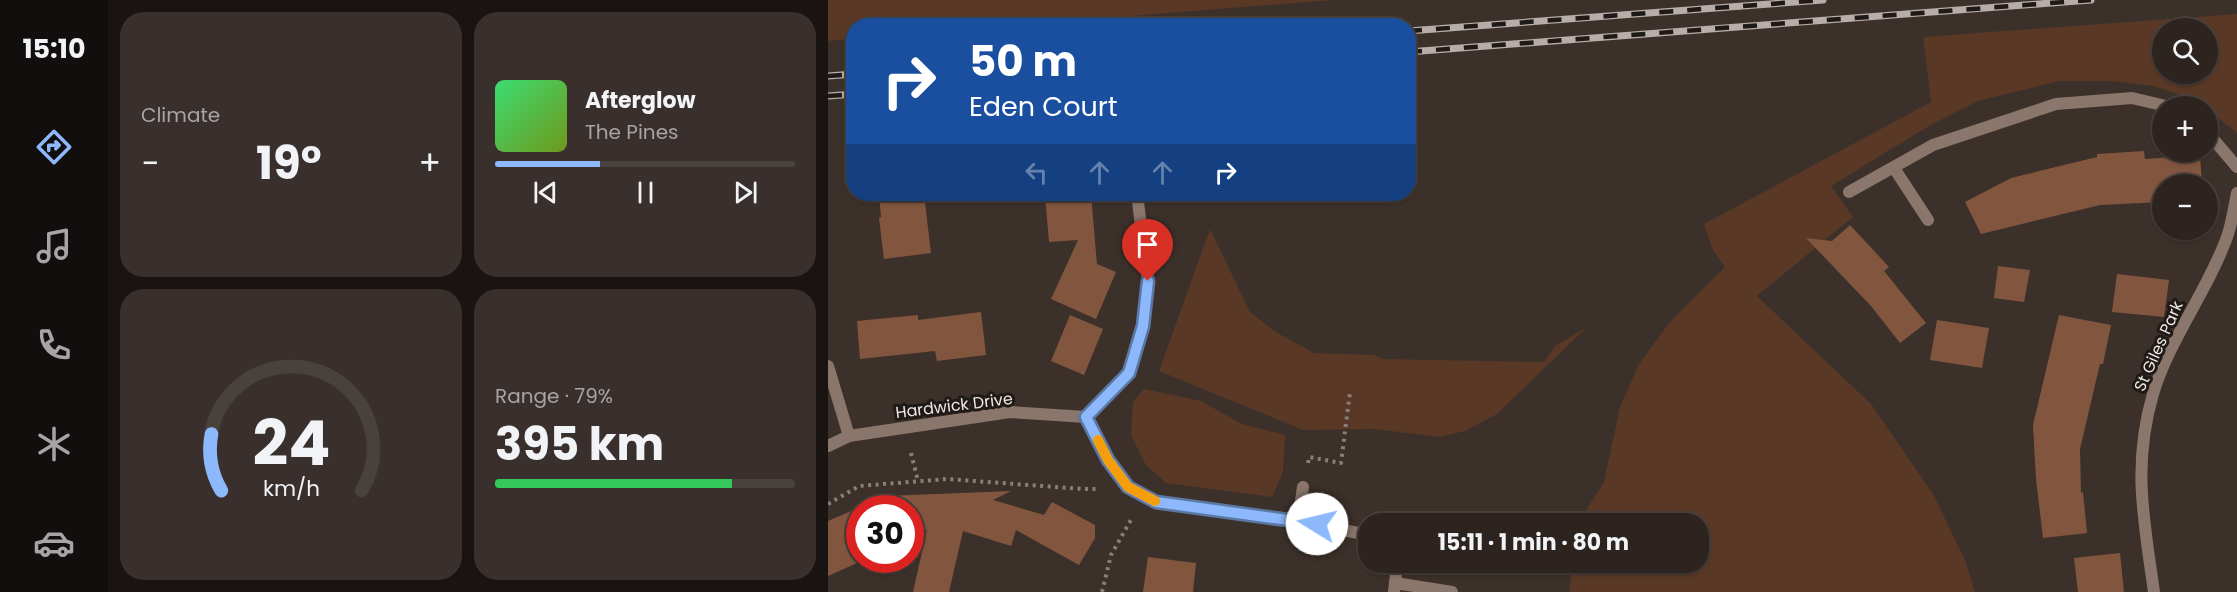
<!DOCTYPE html>
<html lang="en">
<head>
<meta charset="utf-8">
<style>
	body { margin:0; font-family:Poppins,sans-serif; background:#39302d; color:#f1f3f6; height:100vh; display:flex; flex-direction:column; font-size:22px; white-space:nowrap }
	* { box-sizing:border-box; margin:0 }
	p { font-size:20px; color:#a7a4a5 }
	.icon { flex:none; width:33px; height:33px; fill:none; stroke:currentColor; stroke-width:2; stroke-linecap:round; stroke-linejoin:round }
	.map { position:relative; flex:1; overflow:hidden }
	.sheet { display:flex; flex-direction:column; gap:12px; padding:12px; background:#191412; width:720px }
	.sheet>* { flex:none }
	.banner { position:absolute; left:18px; top:18px; width:570px; height:183px; border-radius:24px; box-shadow:0 2px 4px #0004,0 0 0 2px #48413e; background:#1a4fa0; color:#fff; overflow:hidden }
	.controls { position:absolute; left:1324px; top:18px; display:grid; gap:12px }
	.controls a { display:grid; place-items:center; width:66px; height:66px; border-radius:50%; background:#2d2420; box-shadow:0 2px 4px #0004,0 0 0 2px #48413e; font-size:30px }
	.speed { position:absolute; left:18px; top:495px; display:flex; gap:12px; font-size:30px; font-weight:700; text-align:center }
	.speed>* { display:grid; place-content:center; width:78px; height:78px; border-radius:50%; background:#2d2420; box-shadow:0 2px 4px #0004,0 0 0 2px #48413e; line-height:1 }
	.speed .limit { border:9px solid #d22; background:#fff; color:#111 }
	.pin { position:absolute; display:grid; place-items:center; width:51px; height:51px; color:#fff; margin:-62px -26px; border-radius:50% 50% 50% 0; rotate:-45deg; box-shadow:0 0 6px #0007 }
	.pin .icon { rotate:45deg }
	.me { position:absolute; width:66px; margin:-33px; rotate:279deg; stroke-linejoin:round; filter:drop-shadow(0 0 4px #0008) }
	.turn { display:flex; align-items:center; gap:21px; height:126px; padding:0 24px; font-size:27px }
	.turn .icon { width:78px; height:78px; stroke-width:2.5 }
	.turn b { display:block; font-size:42px; line-height:51px }
	.lanes { display:flex; align-items:center; height:57px; padding:0 24px; background:#0003; justify-content:center; gap:30px; direction:ltr }
	.lanes .off { opacity:.35 }
	.big { font-size:45px; font-weight:700; line-height:1.1 }
	.sheet .widget { flex:1; display:flex; flex-direction:column; justify-content:center; gap:9px; min-width:0; padding:0 21px; border-radius:24px; background:#39302d }
	.sheet .dial { align-items:center; gap:0 }
	.dial svg { height:156px; overflow:visible; fill:none; stroke:#48413e; stroke-width:7; stroke-linecap:round; text-anchor:middle }
	.dial text { fill:#f1f3f6; stroke:none }
	.song { display:flex; align-items:center; gap:18px }
	.cover { width:72px; height:72px; border-radius:9px; background:linear-gradient(135deg,hsl(140 70% 55%),hsl(80 70% 35%)) }
	.played { height:6px; border-radius:3px; background:linear-gradient(90deg,#8db9fc 35%,#48413e 35%) }
	.keys { display:flex; justify-content:space-around; direction:ltr }
	.heat { display:flex; justify-content:space-between; align-items:center; font-size:33px; direction:ltr }
	.charge { height:9px; border-radius:4px; background:linear-gradient(90deg,#34c759 79%,#48413e 0) }
	.sheet .tiles { flex:1; display:grid; gap:12px; grid-template-columns:repeat(2,1fr) }
	.trip { position:absolute; left:530px; top:513px; width:351px; height:60px; border-radius:24px; background:#2d2420; box-shadow:0 2px 4px #0004,0 0 0 2px #48413e; font-weight:700; line-height:60px; text-align:center }
	main { display:flex; flex:1; min-height:0 }
	.dock { display:flex; flex-direction:column; width:108px; justify-content:space-around; align-items:center; background:#120e0d; color:#a7a4a5 }
	.dock .icon { width:42px; height:42px }
	.dock .current { color:#8db9fc }
	.dock b { font-size:27px; color:#f1f3f6 }
	.map>svg:first-child { display:block }
	.green { fill:#593826; fill-rule:evenodd }
	.building { fill:#82563e }
	.lines { fill:none; stroke-linecap:round; stroke-linejoin:round }
	.path { stroke:#897e79; stroke-width:4; stroke-dasharray:3 4.5; stroke-linecap:butt }
	.lane { stroke:#8b766b; stroke-width:12 }
	.street { stroke:#8b766b; stroke-width:12 }
	.rail-casing { stroke:#b7ada9; stroke-width:7 }
	.rail { stroke:#1f1a17; stroke-width:4.5; stroke-dasharray:14; stroke-linecap:butt }
	.route-casing { stroke:#5c78a4; stroke-width:15 }
	.route { stroke:#8db9fc; stroke-width:10 }
	.slow { stroke:#f59e0b; stroke-width:10 }
	.labels { text-anchor:middle; stroke-width:6; stroke-linejoin:round; paint-order:stroke }
	.street-label { font-size:16px; fill:#f0e8e4; stroke:#1f1a17 }
</style>
</head>
<body>
<main>
<nav class="dock">
<b>15:10</b>
<svg class="icon current" aria-label="directions" viewBox="0 0 24 24"><path d="M12 3l9 9-9 9-9-9zM9 14v-3h6M13 9l2 2-2 2"/></svg>
<svg class="icon" aria-label="music" viewBox="0 0 24 24"><path d="M9 18V5l10-2v13"/><circle cx="6" cy="18" r="3"/><circle cx="16" cy="16" r="3"/></svg>
<svg class="icon" aria-label="phone" viewBox="0 0 24 24"><path d="M5 4h4l2 5-3 2q2 4 5 5l2-3 5 2v4C11 20 4 13 5 4z"/></svg>
<svg class="icon" aria-label="climate" viewBox="0 0 24 24"><path d="M12 3v18M4 7l16 10M4 17L20 7"/></svg>
<svg class="icon" aria-label="car" viewBox="0 0 24 24"><path d="M5 17H2v-5l4-1 3-4h7l3 4 3 1v5h-3M9 17h6M6 11h13"/><circle cx="7" cy="17" r="2"/><circle cx="17" cy="17" r="2"/></svg>
</nav>
<section class="sheet">
<div class="tiles">
<div class="widget"><p>Climate</p>
<div class="heat"><a>−</a><b class="big">19°</b><a>+</a></div>
</div>
<div class="widget">
<div class="song"><i class="cover"></i><div><b>Afterglow</b><p>The Pines</p></div></div>
<div class="played"></div>
<div class="keys"><svg class="icon" aria-label="previous" viewBox="0 0 24 24"><path d="M18 5L8 12l10 7zM5 5v14"/></svg><svg class="icon" aria-label="pause" viewBox="0 0 24 24"><path d="M8 5v14M16 5v14"/></svg><svg class="icon" aria-label="next" viewBox="0 0 24 24"><path d="M6 5l10 7-10 7zM19 5v14"/></svg></div>
</div>
<div class="widget dial"><svg viewBox="0 0 100 80">
<path d="M14 69A42 42 0 1 1 86 69"/>
<path d="M14 69A42 42 0 0 1 9 40" stroke="#8db9fc"/>
<text x="50" y="56" font-size="32" font-weight="700">24</text>
<text x="50" y="72" font-size="11">km/h</text>
</svg></div>
<div class="widget"><p>Range · 79%</p><b class="big">395 km</b><div class="charge"></div></div>
</div>
</section>
<div class="map">
<svg width="1409" height="592" viewBox="0 0 1409 592">
	<rect width="100%" height="100%" fill="#3c302a"/>
	<g class="green">
		<path d="M 0,0 L 505,0 L 189,25 L 26,26 L 25,39 L 0,41 Z"/>
		<path d="M 1409,14 L 1409,133 L 1380,110 L 1380,106 L 1374,106 L 1353,95 L 1325,86 L 1283,81 L 1231,81 L 1150,101 L 1101,126 L 1003,186 L 1025,217 L 929,296 L 1043,404 L 1105,494 L 1137,560 L 1147,592 L 741,592 L 745,563 L 870,562 L 870,524 L 750,523 L 776,482 L 792,407 L 811,364 L 842,322 L 897,267 L 885,250 L 876,224 L 1103,102 L 1095,37 ZM 1335,28 L 1380,28 L 1380,74 L 1335,74 Z"/>
		<path d="M 382,229 L 422,312 L 446,331 L 486,353 L 547,355 L 554,359 L 716,362 L 727,346 L 759,327 L 669,414 L 637,431 L 611,437 L 546,429 L 475,430 L 331,371 Z"/>
		<path d="M 316,389 L 373,401 L 414,424 L 457,435 L 455,472 L 444,497 L 338,483 L 318,465 L 303,435 L 305,402 Z"/>
	</g>
	<g class="building">
		<path d="M 1316,151 L 1317,159 L 1372,155 L 1374,184 L 1335,184 L 1335,202 L 1272,205 L 1153,234 L 1137,202 L 1183,178 L 1269,157 L 1269,154 Z"/>
		<path d="M 51,194 L 96,194 L 103,253 L 56,259 L 51,218 L 53,217 Z"/>
		<path d="M 233,194 L 263,194 L 269,264 L 288,272 L 268,319 L 223,299 L 250,240 L 221,242 L 217,195 Z"/>
		<path d="M 1022,225 L 1061,267 L 1056,271 L 1098,323 L 1072,343 L 1043,306 L 978,238 L 1004,241 Z"/>
		<path d="M 1170,266 L 1202,270 L 1196,302 L 1166,298 Z"/>
		<path d="M 1289,274 L 1341,280 L 1336,317 L 1284,312 Z"/>
		<path d="M 153,312 L 158,355 L 109,361 L 107,351 L 32,359 L 29,321 L 90,315 L 90,320 Z"/>
		<path d="M 242,315 L 275,329 L 256,375 L 223,361 Z"/>
		<path d="M 1231,315 L 1283,325 L 1275,364 L 1272,364 L 1252,449 L 1253,493 L 1255,492 L 1259,533 L 1215,538 L 1208,479 L 1205,425 Z"/>
		<path d="M 1109,320 L 1161,328 L 1154,368 L 1102,360 Z"/>
		<path d="M 183,491 L 165,500 L 216,515 L 224,502 L 267,525 L 267,538 L 251,565 L 188,530 L 183,546 L 135,531 L 121,592 L 85,592 L 99,530 L 82,538 L 82,508 L 32,508 L 32,560 L 36,560 L 0,576 L 0,521 L 58,496 Z"/>
		<path d="M 1292,553 L 1296,592 L 1250,592 L 1246,558 Z"/>
		<path d="M 320,557 L 368,563 L 365,592 L 315,592 Z"/>
	</g>
	<g class="lines">
		<g class="path">
			<path d="M 83,453 L 90,481"/>
			<path d="M 480,463 L 481,457 L 513,463 L 522,392"/>
			<path d="M 0,504 L 31,486 L 119,479 L 255,489 L 269,489"/>
			<path d="M 274,592 L 283,555 L 304,518"/>
		</g>
		<path class="lane" d="M 301,373 L 315,326 L 320,281 L 309,194"/>
		<g class="street">
			<path d="M 1380,133 L 1409,167"/>
			<path d="M 1066,168 L 1100,220"/>
			<path d="M 1021,192 L 1105,145 L 1228,104 L 1304,98 L 1338,106"/>
			<path d="M 0,366 L 21,436"/>
			<path d="M 258,417 L 280,460 L 299,487 L 328,502 L 470,521 L 540,535"/>
			<path d="M 258,417 L 301,373"/>
			<path d="M 0,446 L 21,436 L 182,412 L 258,417"/>
			<path d="M 470,521 L 475,487"/>
			<path d="M 567,583 L 624,592"/>
			<path d="M 566,592 L 569,565 L 567,562"/>
			<path d="M 1326,592 C 1316,520 1304,466 1325,394 C 1341,340 1380,290 1399,237 C 1404,223 1406,207 1409,193"/>
		</g>
		<defs>
			<g id="rail">
				<path d="M 580,31 L 995,0"/>
				<path d="M 580,52 L 1263,0"/>
				<path d="M 0,76 L 26,74"/>
				<path d="M 0,96 L 26,94"/>
			</g>
		</defs>
		<use href="#rail" class="rail-casing"/>
		<use href="#rail" class="rail"/>
	</g>
	<g class="lines">
		<defs>
			<path id="route" d="M 320,281 L 315,326 L 301,373 L 258,417 L 280,460 L 300,487 L 328,502 L 489,524"/>
		</defs>
		<use href="#route" class="route-casing"/>
		<use href="#route" class="route"/>
		<path class="slow" d="M 270,440 L 280,460 L 300,487 L 327,501"/>
	</g>
	<g class="labels">
		<g class="street-label">
			<text transform="translate(1330 346) rotate(-66)" y="6">St Giles Park</text>
			<text transform="translate(126 405) rotate(-7)" y="6">Hardwick Drive</text>
		</g>
	</g>
</svg>
<div class="controls">
<a><svg class="icon" aria-label="search" viewBox="0 0 24 24"><circle cx="10" cy="10" r="6"/><path d="M15 15l6 6"/></svg></a>
<a>+</a>
<a>−</a>
</div>
<div class="speed"><div class="limit">30</div></div>
<div class="pin" style="left:320px;top:281px;background:#d93025"><svg class="icon" aria-label="arrive" viewBox="0 0 24 24"><path d="M6 21V4h12l-3 4 3 4H6"/></svg></div>
<svg class="me" style="left:489px;top:524px" viewBox="-20 -20 40 40"><circle r="19" fill="#fff"/><path d="M0-13L10 11 0 6-10 11z" fill="#8db9fc"/></svg>
<div class="trip">15:11 · 1 min · 80 m</div>
<div class="banner">
<div class="turn"><svg class="icon" aria-label="right" viewBox="0 0 24 24"><path d="M7 20v-9h11M14 6l5 5-5 5"/></svg><div><b>50 m</b>Eden Court</div></div>
<div class="lanes"><svg class="icon off" aria-label="left" viewBox="0 0 24 24"><path d="M17 20v-9H6M10 6l-5 5 5 5"/></svg><svg class="icon off" aria-label="ahead" viewBox="0 0 24 24"><path d="M12 20V5M6 11l6-6 6 6"/></svg><svg class="icon off" aria-label="ahead" viewBox="0 0 24 24"><path d="M12 20V5M6 11l6-6 6 6"/></svg><svg class="icon" aria-label="right" viewBox="0 0 24 24"><path d="M7 20v-9h11M14 6l5 5-5 5"/></svg></div>
</div>
</div>
</main>
</body>
</html>
